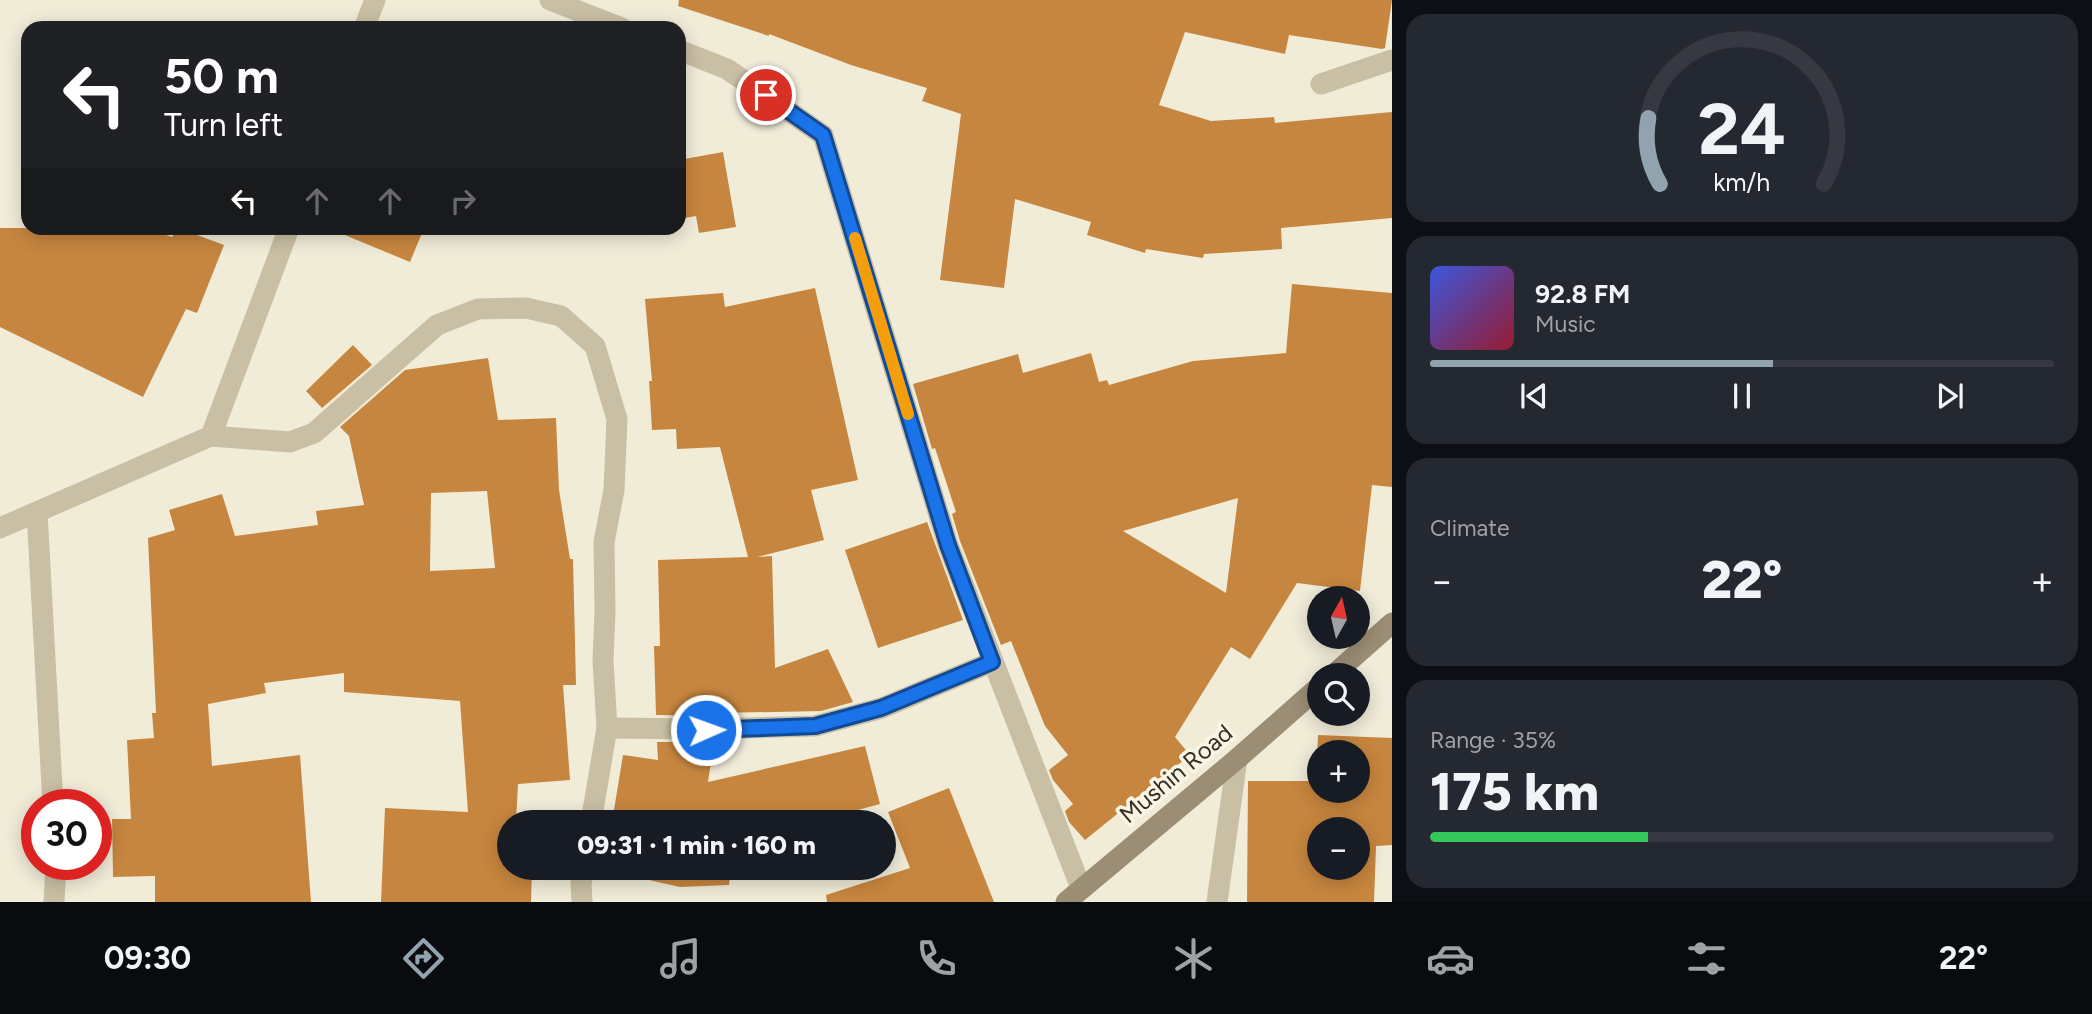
<!DOCTYPE html>
<html lang="en">
<head>
<meta charset="utf-8">
<style>
	body { margin:0; font-family:Figtree,sans-serif; background:#242831; color:#f1f3f6; height:100vh; display:flex; flex-direction:column; font-size:26px; white-space:nowrap }
	* { box-sizing:border-box; margin:0 }
	p { font-size:23px; color:#9ea1a6 }
	.icon { flex:none; width:38px; height:38px; fill:none; stroke:currentColor; stroke-width:2; stroke-linecap:round; stroke-linejoin:round }
	.map { position:relative; flex:1; overflow:hidden }
	.panel { display:flex; flex-direction:column; gap:14px; padding:14px; background:#0d0f14; width:700px }
	.panel>* { flex:none }
	.hud { position:absolute; left:21px; top:21px; width:665px; height:214px; border-radius:21px; box-shadow:0 4px 18px #0003; background:#202124; color:#fff; overflow:hidden }
	.needle { width:46px; rotate:8deg }
	.fabs { position:absolute; left:1307px; top:586px; display:grid; gap:14px }
	.fabs a { display:grid; place-items:center; width:63px; height:63px; border-radius:50%; background:#171b24; box-shadow:0 4px 18px #0003; font-size:35px }
	.speed { position:absolute; left:21px; top:789px; display:flex; gap:14px; font-size:35px; font-weight:700; text-align:center }
	.speed>* { display:grid; place-content:center; width:91px; height:91px; border-radius:50%; background:#171b24; box-shadow:0 4px 18px #0003; line-height:1 }
	.speed .limit { border:10px solid #d22; background:#fff; color:#111 }
	.pin { position:absolute; display:grid; place-items:center; width:60px; height:60px; color:#fff; margin:-30px; border:4px solid #fff; border-radius:50%; box-shadow:0 2px 7px #0007 }
	.me { position:absolute; width:77px; margin:-38px; rotate:88deg; stroke-linejoin:round; filter:drop-shadow(0 0 5px #0008) }
	.turn { display:flex; align-items:center; gap:24px; height:147px; padding:0 28px; font-size:32px }
	.turn .icon { width:91px; height:91px; stroke-width:2.5 }
	.turn b { display:block; font-size:49px; line-height:60px }
	.lanes { display:flex; align-items:center; height:66px; padding:0 28px; background:#0003; justify-content:center; gap:35px; direction:ltr }
	.lanes .off { opacity:.35 }
	.big { font-size:52px; font-weight:800; line-height:1.1 }
	.panel .widget { flex:1; display:flex; flex-direction:column; justify-content:center; gap:10px; min-width:0; padding:0 24px; border-radius:21px; background:#242831 }
	.panel .dial { align-items:center; gap:0 }
	.dial svg { height:182px; overflow:visible; fill:none; stroke:#363941; stroke-width:7; stroke-linecap:round; text-anchor:middle }
	.dial text { fill:#f1f3f6; stroke:none }
	.song { display:flex; align-items:center; gap:21px }
	.cover { width:84px; height:84px; border-radius:10px; background:linear-gradient(135deg,hsl(230 70% 55%),hsl(350 70% 35%)) }
	.played { height:7px; border-radius:4px; background:linear-gradient(90deg,#91a3ae 55%,#363941 55%) }
	.keys { display:flex; justify-content:space-around; direction:ltr }
	.heat { display:flex; justify-content:space-between; align-items:center; font-size:38px; direction:ltr }
	.charge { height:10px; border-radius:5px; background:linear-gradient(90deg,#34c759 35%,#363941 0) }
	.trip { position:absolute; left:497px; top:810px; width:399px; height:70px; border-radius:35px; background:#171b24; box-shadow:0 4px 18px #0003; font-weight:800; line-height:70px; text-align:center }
	.tabs { display:flex; height:112px; justify-content:space-around; align-items:center; background:#090b0e; color:#9ea1a6 }
	.tabs .icon { width:49px; height:49px }
	.tabs .on { color:#91a3ae }
	.tabs b { font-size:32px; color:#f1f3f6 }
	main { display:flex; flex:1; min-height:0 }
	.map>svg:first-child { display:block }
	.building { fill:#c7863f; fill-rule:evenodd }
	.lines { fill:none; stroke-linecap:round; stroke-linejoin:round }
	.street { stroke:#c9bfa4; stroke-width:21 }
	.secondary { stroke:#9c8e75; stroke-width:21 }
	.route-casing { stroke:#114b97; stroke-width:18 }
	.route { stroke:#1a73e8; stroke-width:12 }
	.slow { stroke:#f59e0b; stroke-width:12 }
	.labels { text-anchor:middle; stroke-width:7; stroke-linejoin:round; paint-order:stroke }
	.street-label { font-size:24px; fill:#342e26; stroke:#f9f5e4 }
</style>
</head>
<body>
<main>
<div class="map">
<svg width="1392" height="902" viewBox="0 0 1392 902">
	<rect width="100%" height="100%" fill="#f1ecd8"/>
	<g class="building">
		<path d="M 679,0 L 1392,0 L 1385,48 L 1382,49 L 1289,35 L 1285,54 L 1185,32 L 1159,105 L 1211,121 L 1274,117 L 1275,123 L 1392,112 L 1392,218 L 1281,228 L 1282,249 L 1204,254 L 1203,258 L 1146,249 L 1145,253 L 1087,235 L 1091,222 L 1015,199 L 1004,288 L 940,280 L 961,114 L 922,101 L 927,88 L 851,65 L 769,34 L 769,36 L 678,6 Z"/>
		<path d="M 723,152 L 736,227 L 699,233 L 696,216 L 679,219 L 679,160 Z"/>
		<path d="M 0,228 L 147,228 L 172,237 L 178,228 L 224,245 L 197,313 L 186,309 L 143,397 L 0,327 Z"/>
		<path d="M 328,228 L 424,228 L 410,262 Z"/>
		<path d="M 1292,284 L 1392,293 L 1392,487 L 1372,485 L 1360,591 L 1297,583 L 1250,659 L 1231,647 L 1175,737 L 1190,755 L 1085,840 L 1069,822 L 1065,811 L 1073,804 L 1053,780 L 1049,770 L 1068,755 L 1045,726 L 1011,641 L 1001,645 L 960,541 L 952,514 L 956,512 L 935,448 L 932,449 L 913,384 L 1018,354 L 1023,373 L 1091,353 L 1099,382 L 1107,380 L 1109,385 L 1193,361 L 1286,353 ZM 1238,498 L 1226,593 L 1123,531 Z"/>
		<path d="M 815,288 L 858,480 L 811,490 L 824,540 L 757,557 L 772,556 L 775,668 L 828,649 L 853,702 L 821,711 L 718,713 L 718,716 L 656,715 L 654,646 L 660,646 L 658,560 L 748,557 L 720,447 L 677,449 L 676,429 L 652,430 L 649,381 L 652,381 L 645,299 L 723,293 L 725,307 Z"/>
		<path d="M 353,345 L 372,365 L 322,408 L 306,391 Z"/>
		<path d="M 488,358 L 498,420 L 556,418 L 559,490 L 570,559 L 573,559 L 576,685 L 563,685 L 570,780 L 518,784 L 516,822 L 509,822 L 509,868 L 532,868 L 531,902 L 381,902 L 385,808 L 468,812 L 460,701 L 344,692 L 344,673 L 264,683 L 266,693 L 208,704 L 212,766 L 300,755 L 311,902 L 155,902 L 155,876 L 113,877 L 112,819 L 131,819 L 127,740 L 154,738 L 152,713 L 156,713 L 148,538 L 175,530 L 169,510 L 222,494 L 235,536 L 318,525 L 316,511 L 364,505 L 349,436 L 340,427 L 405,370 ZM 487,491 L 495,568 L 430,571 L 431,493 Z"/>
		<path d="M 927,522 L 963,620 L 878,648 L 845,550 Z"/>
		<path d="M 1318,735 L 1392,738 L 1392,845 L 1376,846 L 1374,902 L 1247,902 L 1248,781 L 1316,781 ZM 1320,752 L 1358,752 L 1358,791 L 1320,791 ZM 1320,830 L 1358,830 L 1358,868 L 1320,868 Z"/>
		<path d="M 657,742 L 714,742 L 708,782 L 865,746 L 880,804 L 813,822 L 612,822 L 623,755 L 658,760 Z"/>
		<path d="M 949,788 L 994,902 L 827,902 L 826,895 L 910,868 L 888,812 Z"/>
		<path d="M 633,868 L 731,868 L 729,885 L 680,887 L 631,876 Z"/>
	</g>
	<g class="lines">
		<g class="street">
			<path d="M 550,0 L 622,28"/>
			<path d="M 364,28 L 375,0"/>
			<path d="M 679,50 L 727,69 L 823,135 L 948,545 L 1081,888"/>
			<path d="M 1321,84 L 1392,60"/>
			<path d="M 211,436 L 290,442 L 314,433 L 437,325 L 478,309 L 526,308 L 561,316 L 595,346 L 617,419 L 614,490 L 604,542 L 605,612 L 603,661 L 607,728 L 591,822"/>
			<path d="M 37,512 L 53,805"/>
			<path d="M 0,528 L 211,436 L 289,228"/>
			<path d="M 607,728 L 706,729 L 815,726 L 882,708 L 992,662"/>
			<path d="M 54,902 L 56,864"/>
			<path d="M 582,902 L 581,884 L 584,868"/>
			<path d="M 1217,902 L 1237,759"/>
		</g>
		<g class="secondary">
			<path d="M 1332,676 L 1392,623"/>
			<path d="M 1066,902 L 1237,759 L 1320,686"/>
		</g>
	</g>
	<g class="lines">
		<defs>
			<path id="route" d="M 706,730 L 815,726 L 881,708 L 992,662 L 948,545 L 823,135 L 766,95"/>
		</defs>
		<use href="#route" class="route-casing"/>
		<use href="#route" class="route"/>
		<path class="slow" d="M 855,238 L 908,414"/>
	</g>
	<g class="labels">
		<g class="street-label">
			<text transform="translate(1176 774) rotate(-40)" y="8">Mushin Road</text>
		</g>
	</g>
</svg>
<div class="fabs">
<a><svg class="needle" viewBox="-14 -14 28 28"><path d="M0-13l5 13h-10z" fill="#e53935"/><path d="M0 13l5-13h-10z" fill="#9ea1a6"/></svg></a>
<a><svg class="icon" aria-label="search" viewBox="0 0 24 24"><circle cx="10" cy="10" r="6"/><path d="M15 15l6 6"/></svg></a>
<a>+</a>
<a>−</a>
</div>
<div class="speed"><div class="limit">30</div></div>
<div class="pin" style="left:766px;top:95px;background:#d93025"><svg class="icon" aria-label="arrive" viewBox="0 0 24 24"><path d="M6 21V4h12l-3 4 3 4H6"/></svg></div>
<svg class="me" style="left:706px;top:730px" viewBox="-20 -20 40 40"><circle r="17" fill="#1a73e8" stroke="#fff" stroke-width="3"/><path d="M0-11L8 9 0 5-8 9z" fill="#fff"/></svg>
<div class="trip">09:31 · 1 min · 160 m</div>
<div class="hud">
<div class="turn"><svg class="icon" aria-label="left" viewBox="0 0 24 24"><path d="M17 20v-9H6M10 6l-5 5 5 5"/></svg><div><b>50 m</b>Turn left</div></div>
<div class="lanes"><svg class="icon" aria-label="left" viewBox="0 0 24 24"><path d="M17 20v-9H6M10 6l-5 5 5 5"/></svg><svg class="icon off" aria-label="ahead" viewBox="0 0 24 24"><path d="M12 20V5M6 11l6-6 6 6"/></svg><svg class="icon off" aria-label="ahead" viewBox="0 0 24 24"><path d="M12 20V5M6 11l6-6 6 6"/></svg><svg class="icon off" aria-label="right" viewBox="0 0 24 24"><path d="M7 20v-9h11M14 6l5 5-5 5"/></svg></div>
</div>
</div>
<section class="panel">
<div class="widget dial"><svg viewBox="0 0 100 80">
<path d="M14 69A42 42 0 1 1 86 69"/>
<path d="M14 69A42 42 0 0 1 9 40" stroke="#91a3ae"/>
<text x="50" y="56" font-size="32" font-weight="700">24</text>
<text x="50" y="72" font-size="11">km/h</text>
</svg></div>
<div class="widget">
<div class="song"><i class="cover"></i><div><b>92.8 FM</b><p>Music</p></div></div>
<div class="played"></div>
<div class="keys"><svg class="icon" aria-label="previous" viewBox="0 0 24 24"><path d="M18 5L8 12l10 7zM5 5v14"/></svg><svg class="icon" aria-label="pause" viewBox="0 0 24 24"><path d="M8 5v14M16 5v14"/></svg><svg class="icon" aria-label="next" viewBox="0 0 24 24"><path d="M6 5l10 7-10 7zM19 5v14"/></svg></div>
</div>
<div class="widget"><p>Climate</p>
<div class="heat"><a>−</a><b class="big">22°</b><a>+</a></div>
</div>
<div class="widget"><p>Range · 35%</p><b class="big">175 km</b><div class="charge"></div></div>
</section>
</main>
<nav class="tabs">
<b>09:30</b>
<svg class="icon on" aria-label="directions" viewBox="0 0 24 24"><path d="M12 3l9 9-9 9-9-9zM9 14v-3h6M13 9l2 2-2 2"/></svg>
<svg class="icon" aria-label="music" viewBox="0 0 24 24"><path d="M9 18V5l10-2v13"/><circle cx="6" cy="18" r="3"/><circle cx="16" cy="16" r="3"/></svg>
<svg class="icon" aria-label="phone" viewBox="0 0 24 24"><path d="M5 4h4l2 5-3 2q2 4 5 5l2-3 5 2v4C11 20 4 13 5 4z"/></svg>
<svg class="icon" aria-label="climate" viewBox="0 0 24 24"><path d="M12 3v18M4 7l16 10M4 17L20 7"/></svg>
<svg class="icon" aria-label="car" viewBox="0 0 24 24"><path d="M5 17H2v-5l4-1 3-4h7l3 4 3 1v5h-3M9 17h6M6 11h13"/><circle cx="7" cy="17" r="2"/><circle cx="17" cy="17" r="2"/></svg>
<svg class="icon" aria-label="filters" viewBox="0 0 24 24"><path d="M4 7h16M4 17h16"/><circle cx="9" cy="7" r="2"/><circle cx="15" cy="17" r="2"/></svg>
<b>22°</b>
</nav>
</body>
</html>
